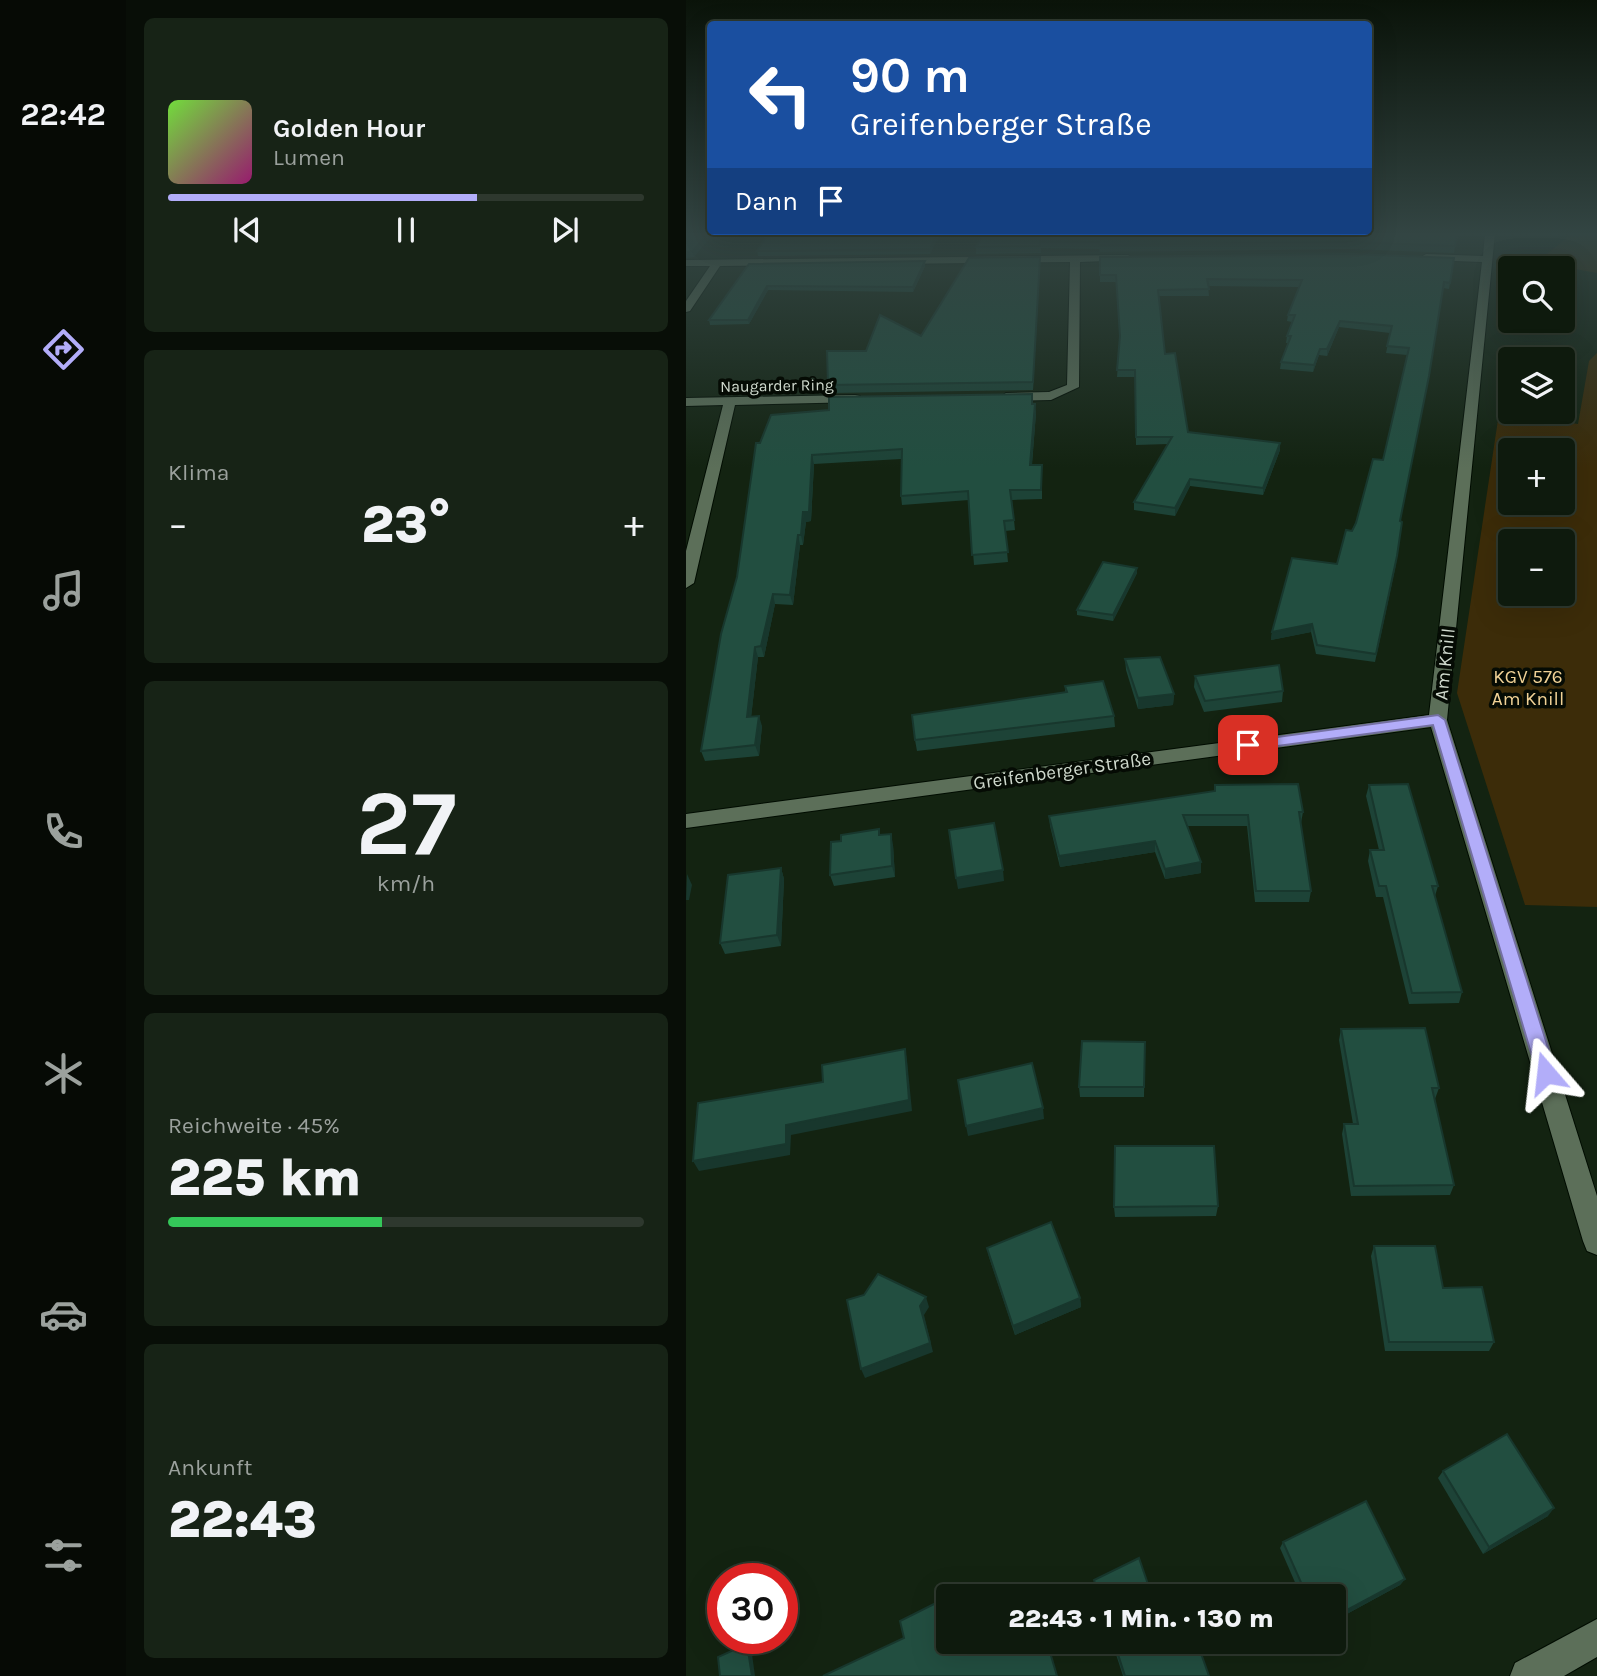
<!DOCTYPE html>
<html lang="de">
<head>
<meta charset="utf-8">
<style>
	body { margin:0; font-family:Karla,sans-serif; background:#172316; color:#f1f3f6; height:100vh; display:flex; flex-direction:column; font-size:26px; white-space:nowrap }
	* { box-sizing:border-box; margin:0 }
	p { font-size:23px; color:#9ba19d }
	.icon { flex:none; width:38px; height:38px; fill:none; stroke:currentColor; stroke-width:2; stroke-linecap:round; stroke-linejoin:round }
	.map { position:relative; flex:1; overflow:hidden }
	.panel { display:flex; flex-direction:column; gap:18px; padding:18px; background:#080e07; width:560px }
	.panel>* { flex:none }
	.hud { position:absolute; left:21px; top:21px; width:665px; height:214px; border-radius:7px; box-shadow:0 7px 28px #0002,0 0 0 2px #2e382e; background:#1a4fa0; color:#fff; overflow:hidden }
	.controls { position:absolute; left:812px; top:256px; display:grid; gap:14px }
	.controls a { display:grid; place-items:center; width:77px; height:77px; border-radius:7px; background:#0e1a0d; box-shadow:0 7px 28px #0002,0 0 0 2px #2e382e; font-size:35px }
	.speed { position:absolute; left:21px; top:1563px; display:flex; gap:14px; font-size:35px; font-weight:700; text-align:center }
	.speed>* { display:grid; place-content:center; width:91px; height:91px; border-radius:50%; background:#0e1a0d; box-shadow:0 7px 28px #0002,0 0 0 2px #2e382e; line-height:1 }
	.speed .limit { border:10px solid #d22; background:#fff; color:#111 }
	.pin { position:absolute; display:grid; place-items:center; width:60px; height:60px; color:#fff; margin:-30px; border-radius:14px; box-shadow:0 4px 10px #0006 }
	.me { position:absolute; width:77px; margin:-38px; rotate:343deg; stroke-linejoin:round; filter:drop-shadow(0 0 5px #0008) }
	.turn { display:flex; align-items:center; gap:24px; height:147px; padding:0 28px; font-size:32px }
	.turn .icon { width:91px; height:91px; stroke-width:2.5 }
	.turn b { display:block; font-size:49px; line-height:60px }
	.then { display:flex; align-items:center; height:66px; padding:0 28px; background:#0003; gap:14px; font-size:26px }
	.big { font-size:52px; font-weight:800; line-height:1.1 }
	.panel .tile { flex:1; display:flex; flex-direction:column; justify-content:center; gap:10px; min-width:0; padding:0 24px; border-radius:10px; background:#172316 }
	.panel .dial { align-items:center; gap:0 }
	.dial b { font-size:91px; line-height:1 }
	.song { display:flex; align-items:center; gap:21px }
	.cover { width:84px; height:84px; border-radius:10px; background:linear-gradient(135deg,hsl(100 70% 55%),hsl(320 70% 35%)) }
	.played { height:7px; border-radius:4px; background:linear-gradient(90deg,#b2adf9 65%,#2e382e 65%) }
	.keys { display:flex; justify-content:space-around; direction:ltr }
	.heat { display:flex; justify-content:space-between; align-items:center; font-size:38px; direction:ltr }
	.charge { height:10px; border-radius:5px; background:linear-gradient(90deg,#34c759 45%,#2e382e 0) }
	.trip { position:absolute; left:250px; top:1584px; width:410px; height:70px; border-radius:7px; background:#0e1a0d; box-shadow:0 7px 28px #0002,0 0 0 2px #2e382e; font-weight:800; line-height:70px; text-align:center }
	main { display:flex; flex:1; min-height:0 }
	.tabs { display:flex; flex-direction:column; width:126px; justify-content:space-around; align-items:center; background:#060a05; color:#9ba19d }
	.tabs .icon { width:49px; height:49px }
	.tabs .selected { color:#b2adf9 }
	.tabs b { font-size:32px; color:#f1f3f6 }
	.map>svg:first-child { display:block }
	.green { fill:#3c2c09; fill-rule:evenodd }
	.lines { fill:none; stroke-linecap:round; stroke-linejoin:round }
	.minor-casing { stroke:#010c01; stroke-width:2 }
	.minor { fill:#5c6f59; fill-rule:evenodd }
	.wall { fill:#1d4337 }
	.shaded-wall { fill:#18372d }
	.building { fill:#224e40; stroke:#18372d; stroke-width:2 }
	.route { fill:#b2adf9; stroke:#7470a2; stroke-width:2 }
	.labels { text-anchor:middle; stroke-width:7; stroke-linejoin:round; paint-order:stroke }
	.far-street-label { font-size:16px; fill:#cfd9cd; stroke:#050b04 }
	.street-label { font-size:19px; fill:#cfd9cd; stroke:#050b04 }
	.park-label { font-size:19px; fill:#f1d296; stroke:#050b04 }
</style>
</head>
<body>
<main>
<nav class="tabs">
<b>22:42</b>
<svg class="icon selected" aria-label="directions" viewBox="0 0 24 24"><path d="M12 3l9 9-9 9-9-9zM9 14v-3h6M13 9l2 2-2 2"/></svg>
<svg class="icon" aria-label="music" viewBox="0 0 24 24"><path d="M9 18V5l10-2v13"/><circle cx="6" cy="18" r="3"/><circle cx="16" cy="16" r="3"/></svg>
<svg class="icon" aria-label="phone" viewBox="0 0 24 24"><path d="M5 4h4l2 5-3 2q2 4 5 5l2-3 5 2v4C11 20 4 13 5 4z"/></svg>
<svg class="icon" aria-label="climate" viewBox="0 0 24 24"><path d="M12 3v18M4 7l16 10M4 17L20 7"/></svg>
<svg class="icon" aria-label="car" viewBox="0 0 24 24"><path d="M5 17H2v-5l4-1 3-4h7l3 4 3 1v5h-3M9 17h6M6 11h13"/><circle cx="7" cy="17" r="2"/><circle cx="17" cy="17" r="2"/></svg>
<svg class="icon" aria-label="filters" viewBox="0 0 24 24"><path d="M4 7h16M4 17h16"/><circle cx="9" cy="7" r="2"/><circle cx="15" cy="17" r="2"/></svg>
</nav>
<section class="panel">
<div class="tile">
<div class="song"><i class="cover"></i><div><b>Golden Hour</b><p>Lumen</p></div></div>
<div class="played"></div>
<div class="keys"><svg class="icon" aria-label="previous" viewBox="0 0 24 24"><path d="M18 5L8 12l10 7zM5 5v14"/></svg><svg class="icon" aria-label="pause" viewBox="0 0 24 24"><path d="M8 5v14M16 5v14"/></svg><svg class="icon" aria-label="next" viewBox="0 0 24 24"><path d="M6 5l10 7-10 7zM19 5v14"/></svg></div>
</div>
<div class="tile"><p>Klima</p>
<div class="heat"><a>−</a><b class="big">23°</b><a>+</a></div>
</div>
<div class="tile dial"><b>27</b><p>km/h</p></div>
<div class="tile"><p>Reichweite · 45%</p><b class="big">225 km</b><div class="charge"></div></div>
<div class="tile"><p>Ankunft</p><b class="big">22:43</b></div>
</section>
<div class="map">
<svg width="911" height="1676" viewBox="0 0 911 1676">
	<rect width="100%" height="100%" fill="#132311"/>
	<g class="green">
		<path d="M 887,233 L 911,233 L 911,273 L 851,262 Z"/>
		<path d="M 911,353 L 911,907 L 839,905 L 771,693 L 813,413 L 892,424 L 903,361 ZM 824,450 L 877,450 L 877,502 L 824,502 ZM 824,541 L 877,541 L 877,593 L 824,593 Z"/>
	</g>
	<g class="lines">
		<defs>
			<g id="minor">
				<path d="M 799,233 L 809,233 L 761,720 L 911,1196 L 911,1255 L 901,1251 L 897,1241 L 745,727 L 0,828 L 0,814 L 743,715 L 796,262 L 740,260 L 735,257 L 740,254 L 797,256 Z"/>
				<path d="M 442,255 L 447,258 L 446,260 L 394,262 L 393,387 L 365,400 L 320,401 L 314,397 L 320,393 L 363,392 L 381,385 L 384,262 L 34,266 L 4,311 L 0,312 L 0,301 L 24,266 L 0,266 L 0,260 Z"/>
				<path d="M 169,395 L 174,396 L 174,402 L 49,405 L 8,583 L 0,588 L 0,551 L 37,405 L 0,406 L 0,398 Z"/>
				<path d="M 911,1619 L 911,1657 L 878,1676 L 824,1676 L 829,1663 Z"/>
			</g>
		</defs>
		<use href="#minor" class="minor-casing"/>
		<use href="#minor" class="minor"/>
	</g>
	<g class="wall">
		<path d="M 254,233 L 244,254 L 72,256 L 71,251 Z"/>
		<path d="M 298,233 L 771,236 L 768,253 L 664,249 L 414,252 L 413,249 L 355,248 L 355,253 L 290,254 L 290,247 Z"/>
		<path d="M 834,233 L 863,233 L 862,236 Z"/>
		<path d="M 354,257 L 347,390 L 144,393 L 142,385 L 180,351 L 235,336 Z"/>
		<path d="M 414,257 L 768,258 L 763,289 L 757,288 L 714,521 L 710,564 L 689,662 L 630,654 L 625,632 L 585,640 L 586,632 L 651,564 L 697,460 L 721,355 L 700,353 L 704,333 L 653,327 L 641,356 L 633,355 L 627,372 L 594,369 L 595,362 L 602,343 L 600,343 L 601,336 L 606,322 L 601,321 L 602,315 L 613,287 L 522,286 L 523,296 L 473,296 L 479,354 L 502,432 L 594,443 L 594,450 L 577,495 L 504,486 L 489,516 L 448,510 L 448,502 L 482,444 L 450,445 L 449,377 L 431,377 L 434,338 L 430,282 L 414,282 Z"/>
		<path d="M 239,261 L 239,266 L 227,292 L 82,290 L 63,324 L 24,325 L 23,320 L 63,264 Z"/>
		<path d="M 347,404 L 350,413 L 346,465 L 356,465 L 356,499 L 326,500 L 329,530 L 319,531 L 322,562 L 288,565 L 283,500 L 216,505 L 215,496 L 215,459 L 128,464 L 125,521 L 120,522 L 117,545 L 114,545 L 107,605 L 89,604 L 78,657 L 72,657 L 65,717 L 76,726 L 73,756 L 19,761 L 15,751 L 51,577 L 70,443 Z"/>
		<path d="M 451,568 L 451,573 L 427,621 L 391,615 L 391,610 Z"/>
		<path d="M 439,659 L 488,694 L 487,705 L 452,709 L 440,670 Z"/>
		<path d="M 509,676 L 597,691 L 596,702 L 518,712 L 508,687 Z"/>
		<path d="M 379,686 L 428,716 L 429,727 L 231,751 L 229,740 L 379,692 Z"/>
		<path d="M 683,785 L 752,886 L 749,896 L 776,992 L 773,1003 L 723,1004 L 697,897 L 690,897 L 682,861 L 684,850 L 693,850 L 680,796 Z"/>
		<path d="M 617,812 L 615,823 L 614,823 L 625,891 L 623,902 L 569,902 L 561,826 L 502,826 L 515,873 L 479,879 L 469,852 L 374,867 L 364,826 L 363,816 Z"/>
		<path d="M 195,835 L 207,845 L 209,877 L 148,886 L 144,875 Z"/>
		<path d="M 95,868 L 98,879 L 95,946 L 39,954 L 34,943 Z"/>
		<path d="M 655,1029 L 753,1088 L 749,1099 L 768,1185 L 764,1195 L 665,1196 L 656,1134 L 658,1124 L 667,1124 L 653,1040 Z"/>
		<path d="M 459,1042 L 458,1097 L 394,1097 L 393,1087 Z"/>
		<path d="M 532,1206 L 530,1216 L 429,1217 L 428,1207 Z"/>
		<path d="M 688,1246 L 757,1288 L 808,1342 L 803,1351 L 699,1351 L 685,1256 Z"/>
		<path d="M 301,1248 L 394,1298 L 395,1307 L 329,1335 L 303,1257 Z"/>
		<path d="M 757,1471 L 862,1516 L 797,1554 L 752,1478 Z"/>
		<path d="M 597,1542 L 719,1579 L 714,1585 L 648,1621 L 648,1596 L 615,1596 L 594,1548 Z"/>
		<path d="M 426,1642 L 511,1642 L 523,1676 L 437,1676 Z"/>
	</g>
	<g class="shaded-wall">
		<path d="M 22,233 L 28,233 L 8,257 L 0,258 L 0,252 Z"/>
		<path d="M 251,233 L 254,233 L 244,254 L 244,249 Z"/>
		<path d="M 354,257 L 354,264 L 347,390 L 347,382 Z"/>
		<path d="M 239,261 L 239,266 L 227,292 L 227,287 Z"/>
		<path d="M 81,286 L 82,290 L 63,324 L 62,320 Z"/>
		<path d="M 654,321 L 653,327 L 641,356 L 641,349 Z"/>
		<path d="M 634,349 L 633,355 L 627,372 L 628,365 Z"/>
		<path d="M 349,404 L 350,413 L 345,474 L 344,465 Z"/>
		<path d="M 594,443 L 594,450 L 577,495 L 577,488 Z"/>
		<path d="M 126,455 L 128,464 L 125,521 L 120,522 L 117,545 L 115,535 Z"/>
		<path d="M 504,479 L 504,486 L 489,516 L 489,508 Z"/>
		<path d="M 112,535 L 114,545 L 107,605 L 104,595 Z"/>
		<path d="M 451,568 L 451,573 L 427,621 L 427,615 Z"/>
		<path d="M 87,594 L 89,604 L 78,657 L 75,646 Z"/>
		<path d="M 626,624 L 625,632 L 585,640 L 586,632 Z"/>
		<path d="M 69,647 L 72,657 L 64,727 L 61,717 Z"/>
		<path d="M 488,694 L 487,705 L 452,709 L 452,698 Z"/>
		<path d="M 73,716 L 76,726 L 73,756 L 69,745 Z"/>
		<path d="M 205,834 L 207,845 L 209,877 L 206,866 Z"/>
		<path d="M 469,841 L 469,852 L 374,867 L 373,856 Z"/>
		<path d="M 515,862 L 515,873 L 479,879 L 479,869 Z"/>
		<path d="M 95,868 L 98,879 L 95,946 L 91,935 Z"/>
		<path d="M 317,870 L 318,881 L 272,889 L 270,878 Z"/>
		<path d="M 1,874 L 6,885 L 3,900 L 0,900 Z"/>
		<path d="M 219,1049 L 221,1060 L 226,1111 L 105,1135 L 104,1155 L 13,1171 L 7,1161 L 100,1125 Z"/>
		<path d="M 357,1108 L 358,1119 L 282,1136 L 280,1126 Z"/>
		<path d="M 240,1297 L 243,1307 L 238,1315 L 247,1352 L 179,1378 L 175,1369 L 234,1306 Z"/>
		<path d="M 394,1298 L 395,1307 L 329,1335 L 327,1326 Z"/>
		<path d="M 868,1508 L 862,1516 L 797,1554 L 803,1547 Z"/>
		<path d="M 719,1579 L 714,1585 L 648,1621 L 648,1617 Z"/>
		<path d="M 252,1602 L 255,1608 L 262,1636 L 259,1630 Z"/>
		<path d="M 61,1644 L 65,1647 L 69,1676 L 66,1676 Z"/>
	</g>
	<g class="building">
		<path d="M 0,233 L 22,233 L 7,251 L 0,252 Z"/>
		<path d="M 83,233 L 251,233 L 244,249 L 71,251 Z"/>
		<path d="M 298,233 L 770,233 L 771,236 L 769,246 L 665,242 L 413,245 L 413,242 L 354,241 L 354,246 L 290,247 Z"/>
		<path d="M 665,254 L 768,258 L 764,283 L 758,282 L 743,376 L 714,521 L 716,522 L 711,556 L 690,654 L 631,645 L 626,624 L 586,632 L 606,558 L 651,564 L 660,530 L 666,531 L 670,523 L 687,459 L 697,460 L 723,348 L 701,346 L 706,326 L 654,321 L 641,349 L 634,349 L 628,365 L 595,362 L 605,336 L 601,336 L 609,315 L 602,315 L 616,280 L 521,279 L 523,289 L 472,290 L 479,354 L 489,353 L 502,432 L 594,443 L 577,488 L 504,479 L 489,508 L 448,502 L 486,437 L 450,437 L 449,370 L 431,370 L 434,336 L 430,275 L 414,275 L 414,257 Z"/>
		<path d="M 354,257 L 347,382 L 142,385 L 141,351 L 180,351 L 194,315 L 235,336 L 283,258 Z"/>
		<path d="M 239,261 L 227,287 L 81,286 L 62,320 L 23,320 L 63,264 Z"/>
		<path d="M 346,394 L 346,404 L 349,404 L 344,465 L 356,465 L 355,490 L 324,490 L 328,520 L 318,521 L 322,552 L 286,555 L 282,491 L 215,496 L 216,449 L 126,455 L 123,512 L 117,512 L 115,535 L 112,535 L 104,595 L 87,594 L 75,646 L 69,647 L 61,717 L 73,716 L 69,745 L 15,751 L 35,634 L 51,577 L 70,443 L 74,443 L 85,415 L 143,410 L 143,397 Z"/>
		<path d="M 417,562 L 451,568 L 427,615 L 391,610 Z"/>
		<path d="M 474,657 L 488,694 L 452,698 L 439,659 Z"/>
		<path d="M 593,665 L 597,691 L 542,698 L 519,701 L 509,676 Z"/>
		<path d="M 417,681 L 428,716 L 229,740 L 226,715 L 381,692 L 379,686 Z"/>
		<path d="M 612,784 L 617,812 L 613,812 L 625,891 L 570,891 L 562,815 L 497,815 L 515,862 L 479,869 L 469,841 L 373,856 L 363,816 L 529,791 L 529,785 Z"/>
		<path d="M 722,784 L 752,886 L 746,886 L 776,992 L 726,993 L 700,886 L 693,886 L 684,850 L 698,850 L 683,785 Z"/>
		<path d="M 308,823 L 317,870 L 270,878 L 263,830 Z"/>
		<path d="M 193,829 L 193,835 L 205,834 L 206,866 L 144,875 L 145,842 L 155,841 L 155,835 Z"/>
		<path d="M 95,868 L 91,935 L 34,943 L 42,875 Z"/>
		<path d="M 739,1028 L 753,1088 L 746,1088 L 768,1185 L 668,1186 L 658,1124 L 672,1124 L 655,1029 Z"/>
		<path d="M 396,1041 L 459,1042 L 458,1087 L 393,1087 Z"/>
		<path d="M 219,1049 L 223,1100 L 100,1125 L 100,1144 L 7,1161 L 12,1103 L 137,1082 L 136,1065 Z"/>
		<path d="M 346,1063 L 357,1108 L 280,1126 L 272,1080 Z"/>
		<path d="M 429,1146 L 528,1146 L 532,1206 L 428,1207 Z"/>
		<path d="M 365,1222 L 394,1298 L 327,1326 L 301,1248 Z"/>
		<path d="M 688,1246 L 749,1246 L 757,1288 L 796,1287 L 808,1342 L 703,1342 Z"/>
		<path d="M 192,1274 L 240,1297 L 234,1306 L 244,1343 L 175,1369 L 161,1300 L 178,1295 Z"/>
		<path d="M 821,1434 L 868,1508 L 803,1547 L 757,1471 Z"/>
		<path d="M 680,1501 L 719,1579 L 648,1617 L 648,1596 L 621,1596 L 597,1542 Z"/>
		<path d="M 453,1558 L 466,1596 L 413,1596 L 408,1580 Z"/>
		<path d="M 252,1602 L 259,1630 L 262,1629 L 262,1642 L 311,1642 L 312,1647 L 322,1642 L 361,1642 L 371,1676 L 137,1676 L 218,1638 L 214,1621 Z"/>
		<path d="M 428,1642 L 511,1642 L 523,1676 L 439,1676 Z"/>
		<path d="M 61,1644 L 66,1676 L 34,1676 L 32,1657 Z"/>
	</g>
	<linearGradient id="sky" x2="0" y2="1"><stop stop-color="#0a1309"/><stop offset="0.5" stop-color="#334543"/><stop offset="1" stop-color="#334543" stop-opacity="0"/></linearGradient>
	<rect width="911" height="468" fill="url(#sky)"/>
	<path class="route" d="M 752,715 L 759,720 L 870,1073 L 867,1079 L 860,1081 L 854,1079 L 851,1073 L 747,725 L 562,750 L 555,745 L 562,741 Z"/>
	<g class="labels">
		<g class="far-street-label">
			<text transform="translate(91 385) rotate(-1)" y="6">Naugarder Ring</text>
		</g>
		<g class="street-label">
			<text transform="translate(758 664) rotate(-84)" y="7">Am Knill</text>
			<text transform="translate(376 770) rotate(-8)" y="7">Greifenberger Straße</text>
		</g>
		<g class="park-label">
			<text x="842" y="683">KGV 576<tspan x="842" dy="22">Am Knill</tspan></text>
		</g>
	</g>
</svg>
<div class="controls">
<a><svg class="icon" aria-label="search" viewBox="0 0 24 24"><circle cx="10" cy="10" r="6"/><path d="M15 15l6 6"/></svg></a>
<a><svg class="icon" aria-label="layers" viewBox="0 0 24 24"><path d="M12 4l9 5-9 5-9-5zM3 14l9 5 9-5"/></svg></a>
<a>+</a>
<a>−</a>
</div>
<div class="speed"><div class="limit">30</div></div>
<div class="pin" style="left:562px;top:745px;background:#d93025"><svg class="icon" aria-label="arrive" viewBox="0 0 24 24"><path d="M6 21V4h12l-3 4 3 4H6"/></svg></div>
<svg class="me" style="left:860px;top:1073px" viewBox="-20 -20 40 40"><path d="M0-17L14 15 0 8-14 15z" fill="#b2adf9" stroke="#fff" stroke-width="4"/></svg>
<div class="trip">22:43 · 1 Min. · 130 m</div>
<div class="hud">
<div class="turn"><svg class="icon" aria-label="left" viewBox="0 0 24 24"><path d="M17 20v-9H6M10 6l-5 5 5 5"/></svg><div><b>90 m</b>Greifenberger Straße</div></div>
<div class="then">Dann<svg class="icon" aria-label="arrive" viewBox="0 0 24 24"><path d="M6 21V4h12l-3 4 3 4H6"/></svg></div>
</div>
</div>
</main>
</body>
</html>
